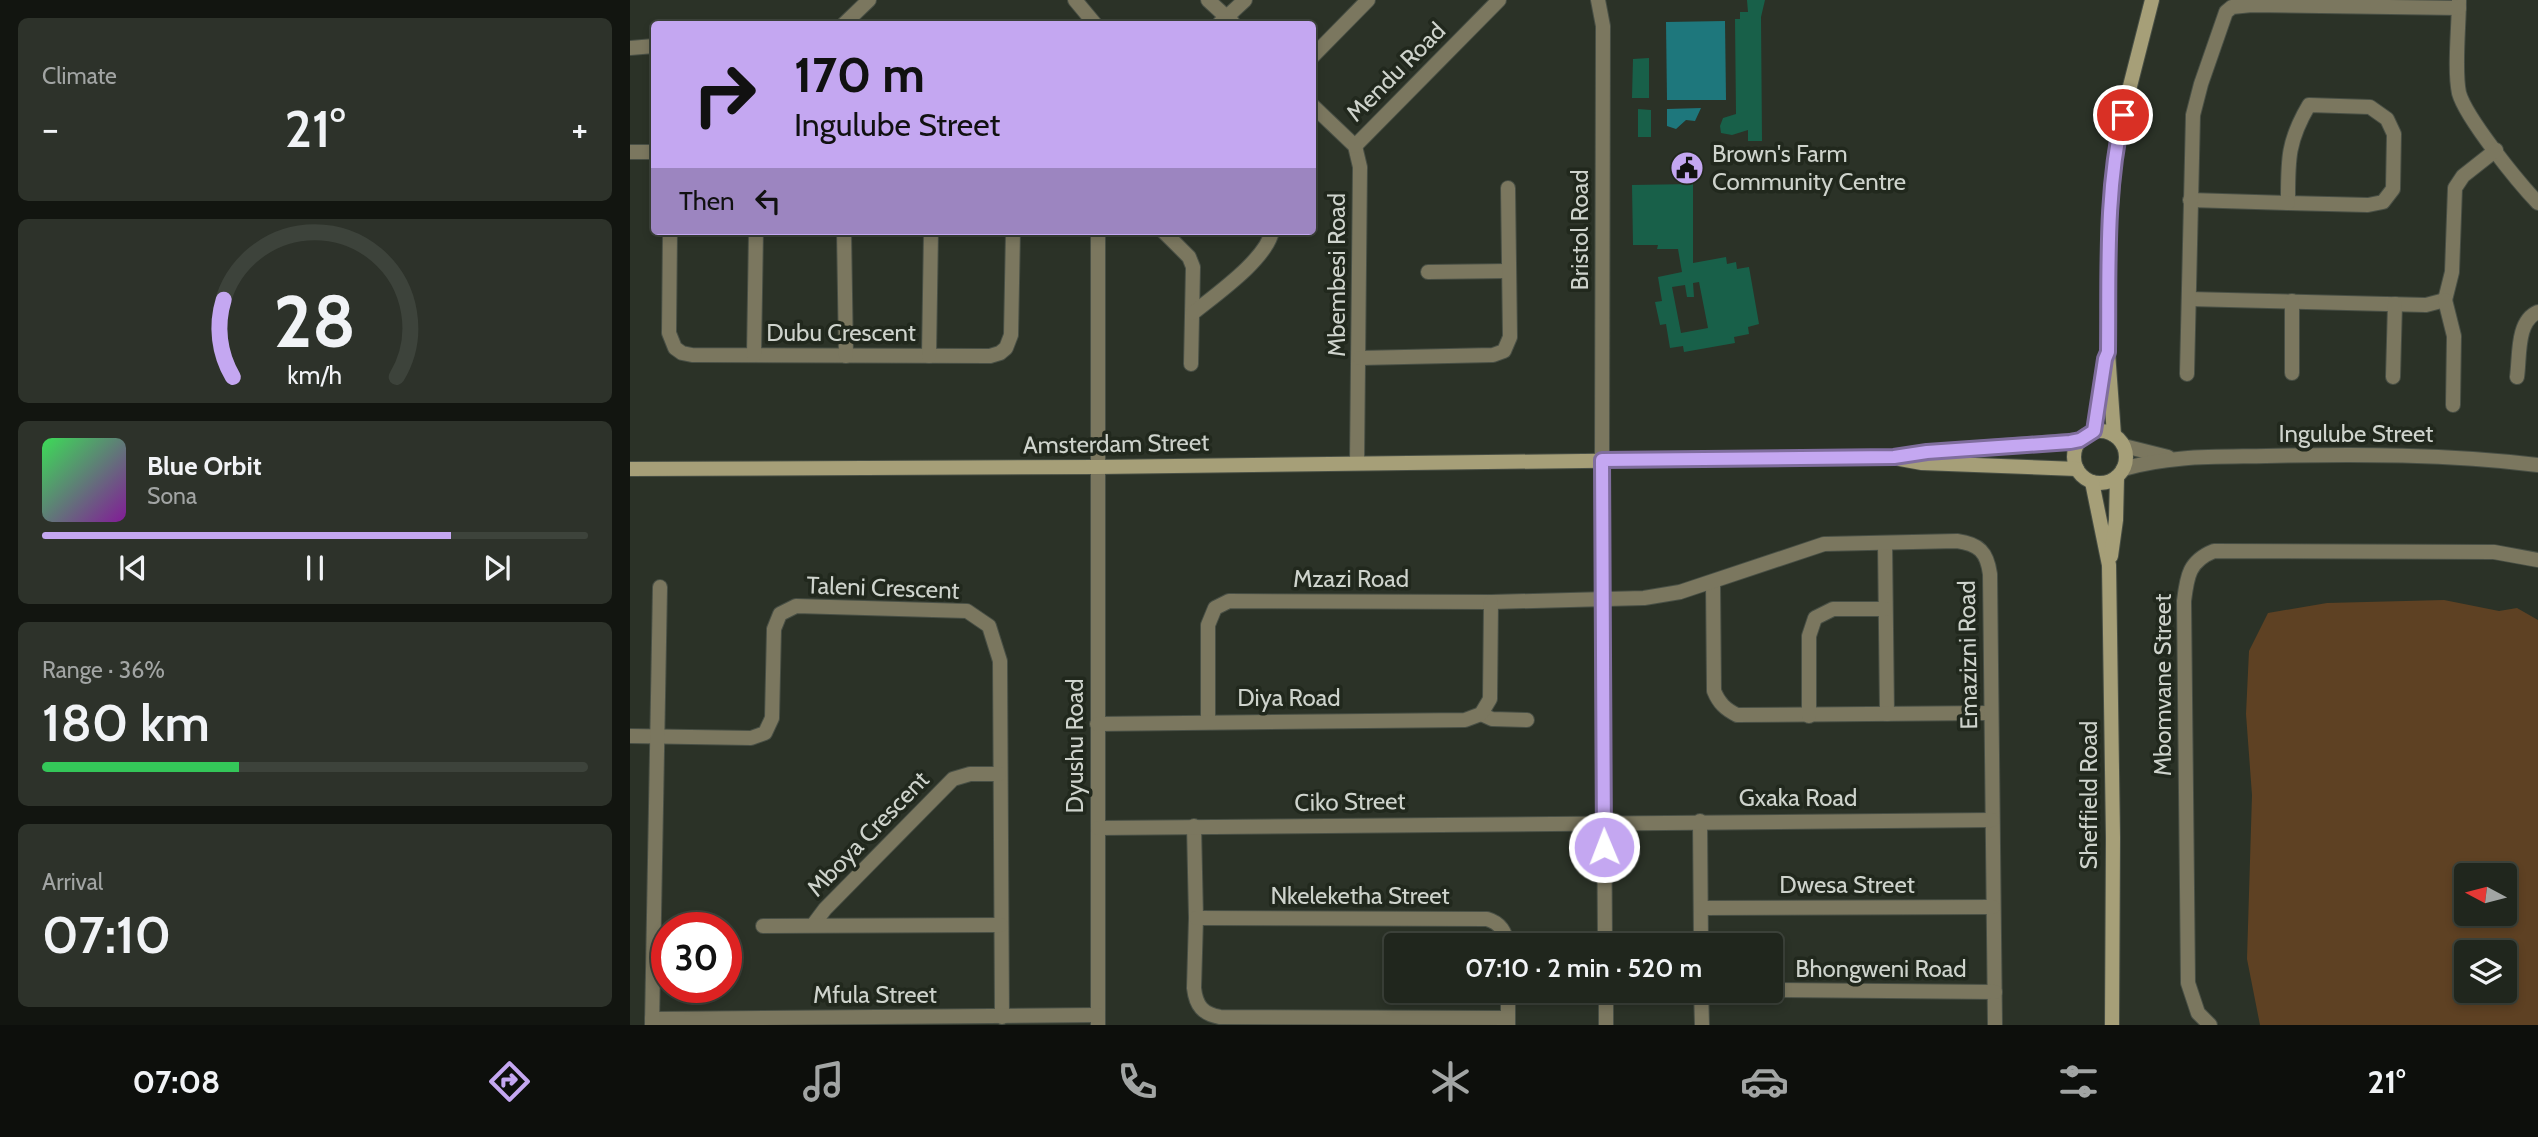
<!DOCTYPE html>
<html lang="en">
<head>
<meta charset="utf-8">
<style>
	body { margin:0; font-family:Cabin,sans-serif; background:#2d322a; color:#f1f3f6; height:100vh; display:flex; flex-direction:column; font-size:26px; white-space:nowrap }
	* { box-sizing:border-box; margin:0 }
	p { font-size:23px; color:#a2a5a4 }
	.icon { flex:none; width:38px; height:38px; fill:none; stroke:currentColor; stroke-width:2; stroke-linecap:round; stroke-linejoin:round }
	.map { position:relative; flex:1; overflow:hidden }
	.details { display:flex; flex-direction:column; gap:18px; padding:18px; background:#121510; width:630px }
	.details>* { flex:none }
	.hud { position:absolute; left:21px; top:21px; width:665px; height:214px; border-radius:7px; box-shadow:0 4px 10px #0003,0 0 0 2px #3d433b; background:#c4a7f1; color:#111; overflow:hidden }
	.needle { width:46px; rotate:277deg }
	.fabs { position:absolute; left:1824px; top:863px; display:grid; gap:14px }
	.fabs a { display:grid; place-items:center; width:63px; height:63px; border-radius:7px; background:#20261d; box-shadow:0 4px 10px #0003,0 0 0 2px #3d433b; font-size:35px }
	.speed { position:absolute; left:21px; top:912px; display:flex; gap:14px; font-size:35px; font-weight:700; text-align:center }
	.speed>* { display:grid; place-content:center; width:91px; height:91px; border-radius:50%; background:#20261d; box-shadow:0 4px 10px #0003,0 0 0 2px #3d433b; line-height:1 }
	.speed .limit { border:10px solid #d22; background:#fff; color:#111 }
	.pin { position:absolute; display:grid; place-items:center; width:60px; height:60px; color:#fff; margin:-30px; border:4px solid #fff; border-radius:50%; box-shadow:0 2px 7px #0007 }
	.me { position:absolute; width:77px; margin:-38px; rotate:359deg; stroke-linejoin:round; filter:drop-shadow(0 0 5px #0008) }
	.turn { display:flex; align-items:center; gap:24px; height:147px; padding:0 28px; font-size:32px }
	.turn .icon { width:91px; height:91px; stroke-width:2.5 }
	.turn b { display:block; font-size:49px; line-height:60px }
	.then { display:flex; align-items:center; height:66px; padding:0 28px; background:#0003; gap:14px; font-size:26px }
	.big { font-size:52px; font-weight:600; line-height:1.1 }
	.details .widget { flex:1; display:flex; flex-direction:column; justify-content:center; gap:10px; min-width:0; padding:0 24px; border-radius:10px; background:#2d322a }
	.details .dial { align-items:center; gap:0 }
	.dial svg { height:182px; overflow:visible; fill:none; stroke:#3d433b; stroke-width:7; stroke-linecap:round; text-anchor:middle }
	.dial text { fill:#f1f3f6; stroke:none }
	.song { display:flex; align-items:center; gap:21px }
	.cover { width:84px; height:84px; border-radius:10px; background:linear-gradient(135deg,hsl(130 70% 55%),hsl(290 70% 35%)) }
	.played { height:7px; border-radius:4px; background:linear-gradient(90deg,#c4a7f1 75%,#3d433b 75%) }
	.keys { display:flex; justify-content:space-around; direction:ltr }
	.heat { display:flex; justify-content:space-between; align-items:center; font-size:38px; direction:ltr }
	.charge { height:10px; border-radius:5px; background:linear-gradient(90deg,#34c759 36%,#3d433b 0) }
	.trip { position:absolute; left:754px; top:933px; width:399px; height:70px; border-radius:7px; background:#20261d; box-shadow:0 4px 10px #0003,0 0 0 2px #3d433b; font-weight:600; line-height:70px; text-align:center }
	.tabs { display:flex; height:112px; justify-content:space-around; align-items:center; background:#0d0f0c; color:#a2a5a4 }
	.tabs .icon { width:49px; height:49px }
	.tabs .selected { color:#c4a7f1 }
	.tabs b { font-size:32px; color:#f1f3f6 }
	main { display:flex; flex:1; min-height:0 }
	.map>svg:first-child { display:block }
	.green { fill:#5e4123; fill-rule:evenodd }
	.water { fill:#1e777c }
	.building { fill:#186049; fill-rule:evenodd }
	.lines { fill:none; stroke-linecap:round; stroke-linejoin:round }
	.street-casing { stroke:#484f45; stroke-width:16 }
	.secondary-casing { stroke:#484f45; stroke-width:16 }
	.street { stroke:#7b775f; stroke-width:14 }
	.secondary { stroke:#a69f78; stroke-width:14 }
	.route-casing { stroke:#7f6d9d; stroke-width:18 }
	.route { stroke:#c4a7f1; stroke-width:12 }
	.labels { text-anchor:middle; stroke-width:7; stroke-linejoin:round; paint-order:stroke }
	.street-label { font-size:24px; fill:#ced3cc; stroke:#21281d }
	.poi-label { font-size:24px; fill:#ced3cc; stroke:#21281d; text-anchor:start }
</style>
</head>
<body>
<main>
<section class="details">
<div class="widget"><p>Climate</p>
<div class="heat"><a>−</a><b class="big">21°</b><a>+</a></div>
</div>
<div class="widget dial"><svg viewBox="0 0 100 80">
<path d="M14 69A42 42 0 1 1 86 69"/>
<path d="M14 69A42 42 0 0 1 10 35" stroke="#c4a7f1"/>
<text x="50" y="56" font-size="32" font-weight="700">28</text>
<text x="50" y="72" font-size="11">km/h</text>
</svg></div>
<div class="widget">
<div class="song"><i class="cover"></i><div><b>Blue Orbit</b><p>Sona</p></div></div>
<div class="played"></div>
<div class="keys"><svg class="icon" aria-label="previous" viewBox="0 0 24 24"><path d="M18 5L8 12l10 7zM5 5v14"/></svg><svg class="icon" aria-label="pause" viewBox="0 0 24 24"><path d="M8 5v14M16 5v14"/></svg><svg class="icon" aria-label="next" viewBox="0 0 24 24"><path d="M6 5l10 7-10 7zM19 5v14"/></svg></div>
</div>
<div class="widget"><p>Range · 36%</p><b class="big">180 km</b><div class="charge"></div></div>
<div class="widget"><p>Arrival</p><b class="big">07:10</b></div>
</section>
<div class="map">
<svg width="1908" height="1025" viewBox="0 0 1908 1025">
	<rect width="100%" height="100%" fill="#2b3227"/>
	<path class="green" d="M 1814,600 L 1869,611 L 1887,608 L 1908,620 L 1908,1025 L 1630,1025 L 1617,959 L 1622,795 L 1616,714 L 1619,651 L 1638,613 L 1697,603 ZM 1836,875 L 1874,875 L 1874,914 L 1836,914 ZM 1836,952 L 1874,952 L 1874,990 L 1836,990 Z"/>
	<g class="water">
		<path d="M 1095,21 L 1096,100 L 1037,100 L 1036,22 Z"/>
		<path d="M 1071,108 L 1065,121 L 1056,120 L 1046,129 L 1037,126 L 1037,109 Z"/>
	</g>
	<g class="building">
		<path d="M 1117,0 L 1135,0 L 1131,17 L 1132,141 L 1118,141 L 1118,130 L 1102,135 L 1091,133 L 1090,126 L 1093,118 L 1106,114 L 1105,19 L 1110,19 L 1110,12 L 1118,12 Z"/>
		<path d="M 1019,58 L 1019,98 L 1002,98 L 1003,59 Z"/>
		<path d="M 1008,109 L 1021,110 L 1021,137 L 1008,137 Z"/>
		<path d="M 1063,184 L 1063,263 L 1096,257 L 1097,264 L 1106,262 L 1107,269 L 1119,267 L 1129,324 L 1118,327 L 1119,334 L 1104,337 L 1105,343 L 1054,352 L 1053,346 L 1040,348 L 1036,324 L 1030,325 L 1025,302 L 1032,301 L 1028,277 L 1052,272 L 1048,249 L 1027,249 L 1028,245 L 1003,245 L 1002,185 ZM 1069,282 L 1078,328 L 1051,333 L 1042,287 L 1055,285 L 1057,297 L 1064,297 L 1063,283 Z"/>
	</g>
	<g class="lines">
		<defs>
			<g id="street">
				<path d="M 445,0 L 465,24"/>
				<path d="M 578,0 L 603,23"/>
				<path d="M 968,0 L 973,26 L 972,460 L 975,945"/>
				<path d="M 1829,0 C 1829,26 1824,69 1829,93 C 1836,118 1888,182 1908,203"/>
				<path d="M 214,24 L 239,0"/>
				<path d="M 589,24 L 615,0"/>
				<path d="M 0,48 L 24,46"/>
				<path d="M 682,57 L 738,0"/>
				<path d="M 682,105 L 725,146 L 730,167 L 727,463"/>
				<path d="M 1679,105 L 1740,107 L 1757,119 L 1764,134 L 1763,189 L 1753,202 L 1738,205 L 1658,203 C 1658,161 1657,142 1679,105 Z"/>
				<path d="M 725,146 L 869,0"/>
				<path d="M 0,152 L 24,152"/>
				<path d="M 1560,200 L 1658,203"/>
				<path d="M 40,231 L 39,333 L 45,348 L 52,353 L 62,355 L 360,356 L 370,353 L 376,348 L 381,335 L 383,231"/>
				<path d="M 214,231 L 216,356"/>
				<path d="M 468,231 L 468,1025"/>
				<path d="M 533,231 L 559,257 L 563,267 L 561,364"/>
				<path d="M 798,272 L 879,271"/>
				<path d="M 1559,299 L 1796,305 L 1815,300"/>
				<path d="M 1815,300 L 1822,272 L 1825,188 L 1833,176 L 1866,150"/>
				<path d="M 1815,300 L 1824,336 L 1823,405"/>
				<path d="M 1662,301 L 1662,373"/>
				<path d="M 563,313 C 585,295 637,259 642,231"/>
				<path d="M 124,355 L 126,231"/>
				<path d="M 299,356 L 301,231"/>
				<path d="M 730,358 L 863,355 L 874,351 L 880,337 L 878,188"/>
				<path d="M 1557,374 L 1563,115 L 1571,84 L 1596,12 L 1602,7 L 1622,5 L 1829,8"/>
				<path d="M 1763,377 L 1765,304"/>
				<path d="M 1887,377 C 1890,357 1886,321 1908,312"/>
				<path d="M 1494,446 L 1538,457"/>
				<path d="M 1493,469 C 1540,455 1588,457 1636,456 C 1727,454 1818,454 1908,465"/>
				<path d="M 1255,543 L 1257,714"/>
				<path d="M 1083,582 L 1084,691 C 1089,703 1095,709 1107,715 L 1361,713"/>
				<path d="M 851,714 L 862,719 L 897,720"/>
				<path d="M 1179,716 L 1179,636 L 1185,618 L 1203,609 L 1255,609"/>
				<path d="M 578,722 L 578,625 L 585,608 L 599,601 L 861,602 L 1014,598 L 1050,592 L 1194,544 L 1327,541 C 1349,544 1357,552 1360,574 L 1365,1025"/>
				<path d="M 467,724 L 835,720 L 851,714 L 860,699 L 861,602"/>
				<path d="M 0,736 L 121,738 L 135,733 L 142,718 L 144,629 L 150,614 L 166,606 L 337,611 L 359,626 L 370,661 L 372,1017"/>
				<path d="M 1070,821 L 1071,945"/>
				<path d="M 564,826 L 566,918 L 564,988 C 566,1006 573,1014 590,1017 L 878,1018"/>
				<path d="M 468,828 L 1362,820"/>
				<path d="M 1071,908 L 1363,907"/>
				<path d="M 566,918 L 857,919 C 871,923 875,932 878,945"/>
				<path d="M 183,925 L 195,909 L 323,779 L 340,774 L 369,774"/>
				<path d="M 133,926 L 371,925"/>
				<path d="M 878,990 L 878,1025"/>
				<path d="M 976,990 L 976,1025"/>
				<path d="M 1071,990 L 1072,1025"/>
				<path d="M 1137,990 L 1365,992"/>
				<path d="M 22,1019 L 468,1015"/>
				<path d="M 22,1025 L 30,587"/>
				<path d="M 1580,1025 L 1568,1013 L 1558,983 L 1554,601 C 1557,576 1559,561 1584,551 L 1864,552 L 1908,560"/>
			</g>
			<g id="secondary">
				<path d="M 1464,431 L 1474,363"/>
				<circle cx="1470" cy="457" r="26"/>
				<path d="M 1484,435 L 1478,352 L 1479,229 L 1487,137 L 1522,0"/>
				<path d="M 1270,459 L 1292,463 L 1447,469"/>
				<path d="M 0,469 L 467,467 L 1264,457 L 1297,452 L 1450,440"/>
				<path d="M 1462,482 L 1479,565 L 1483,838 L 1482,1025"/>
				<path d="M 1481,556 L 1486,520 L 1487,477"/>
			</g>
		</defs>
		<use href="#street" class="street-casing"/>
		<use href="#secondary" class="secondary-casing"/>
		<use href="#street" class="street"/>
		<use href="#secondary" class="secondary"/>
	</g>
	<g class="lines">
		<defs>
			<path id="route" d="M 974,847 L 972,460 L 1264,457 L 1297,452 L 1440,442 L 1450,440 L 1464,431 L 1475,359 L 1478,352 C 1479,273 1475,192 1493,115"/>
		</defs>
		<use href="#route" class="route-casing"/>
		<use href="#route" class="route"/>
	</g>
	<defs>
		<symbol id="civic-disc" viewBox="-11 -11 22 22"><circle r="9.5" fill="#c4a7f1" stroke="#21281d"/><path d="M-.6-6.5H3V-4.5H.6V-3L4-1V1h2V6H-6V1h2V-1L-.6-3ZM-1.2 2.5V6h2.4V2.5Z" fill="#111"/></symbol>
	</defs>
	<g fill-rule="evenodd">
		<use href="#civic-disc" x="1038" y="149" width="38" height="38"/>
	</g>
	<g class="labels">
		<g class="street-label">
			<text transform="translate(766 72) rotate(-45)" y="8">Mendu Road</text>
			<text transform="translate(950 230) rotate(-90)" y="8">Bristol Road</text>
			<text transform="translate(707 275) rotate(-90)" y="8">Mbembesi Road</text>
			<text x="211" y="341">Dubu Crescent</text>
			<text x="1726" y="442">Ingulube Street</text>
			<text transform="translate(486 444) rotate(-1)" y="8">Amsterdam Street</text>
			<text x="721" y="587">Mzazi Road</text>
			<text transform="translate(253 588) rotate(2)" y="8">Taleni Crescent</text>
			<text transform="translate(1338 655) rotate(-91)" y="8">Emazizni Road</text>
			<text transform="translate(1533 685) rotate(-90)" y="8">Mbomvane Street</text>
			<text x="659" y="706">Diya Road</text>
			<text transform="translate(445 746) rotate(-90)" y="8">Dyushu Road</text>
			<text transform="translate(1459 795) rotate(-90)" y="8">Sheffield Road</text>
			<text x="1168" y="806">Gxaka Road</text>
			<text transform="translate(720 802) rotate(-1)" y="8">Ciko Street</text>
			<text transform="translate(238 834) rotate(-46)" y="8">Mboya Crescent</text>
			<text x="1217" y="893">Dwesa Street</text>
			<text x="730" y="904">Nkeleketha Street</text>
			<text x="1251" y="977">Bhongweni Road</text>
			<text x="245" y="1003">Mfula Street</text>
		</g>
		<g class="poi-label">
			<text x="1082" y="162">Brown's Farm<tspan x="1082" dy="28">Community Centre</tspan></text>
		</g>
	</g>
</svg>
<div class="fabs">
<a><svg class="needle" viewBox="-14 -14 28 28"><path d="M0-13l5 13h-10z" fill="#e53935"/><path d="M0 13l5-13h-10z" fill="#a2a5a4"/></svg></a>
<a><svg class="icon" aria-label="layers" viewBox="0 0 24 24"><path d="M12 4l9 5-9 5-9-5zM3 14l9 5 9-5"/></svg></a>
</div>
<div class="speed"><div class="limit">30</div></div>
<div class="pin" style="left:1493px;top:115px;background:#d93025"><svg class="icon" aria-label="arrive" viewBox="0 0 24 24"><path d="M6 21V4h12l-3 4 3 4H6"/></svg></div>
<svg class="me" style="left:974px;top:847px" viewBox="-20 -20 40 40"><circle r="17" fill="#c4a7f1" stroke="#fff" stroke-width="3"/><path d="M0-11L8 9 0 5-8 9z" fill="#fff"/></svg>
<div class="trip">07:10 · 2 min · 520 m</div>
<div class="hud">
<div class="turn"><svg class="icon" aria-label="right" viewBox="0 0 24 24"><path d="M7 20v-9h11M14 6l5 5-5 5"/></svg><div><b>170 m</b>Ingulube Street</div></div>
<div class="then">Then<svg class="icon" aria-label="left" viewBox="0 0 24 24"><path d="M17 20v-9H6M10 6l-5 5 5 5"/></svg></div>
</div>
</div>
</main>
<nav class="tabs">
<b>07:08</b>
<svg class="icon selected" aria-label="directions" viewBox="0 0 24 24"><path d="M12 3l9 9-9 9-9-9zM9 14v-3h6M13 9l2 2-2 2"/></svg>
<svg class="icon" aria-label="music" viewBox="0 0 24 24"><path d="M9 18V5l10-2v13"/><circle cx="6" cy="18" r="3"/><circle cx="16" cy="16" r="3"/></svg>
<svg class="icon" aria-label="phone" viewBox="0 0 24 24"><path d="M5 4h4l2 5-3 2q2 4 5 5l2-3 5 2v4C11 20 4 13 5 4z"/></svg>
<svg class="icon" aria-label="climate" viewBox="0 0 24 24"><path d="M12 3v18M4 7l16 10M4 17L20 7"/></svg>
<svg class="icon" aria-label="car" viewBox="0 0 24 24"><path d="M5 17H2v-5l4-1 3-4h7l3 4 3 1v5h-3M9 17h6M6 11h13"/><circle cx="7" cy="17" r="2"/><circle cx="17" cy="17" r="2"/></svg>
<svg class="icon" aria-label="filters" viewBox="0 0 24 24"><path d="M4 7h16M4 17h16"/><circle cx="9" cy="7" r="2"/><circle cx="15" cy="17" r="2"/></svg>
<b>21°</b>
</nav>
</body>
</html>
